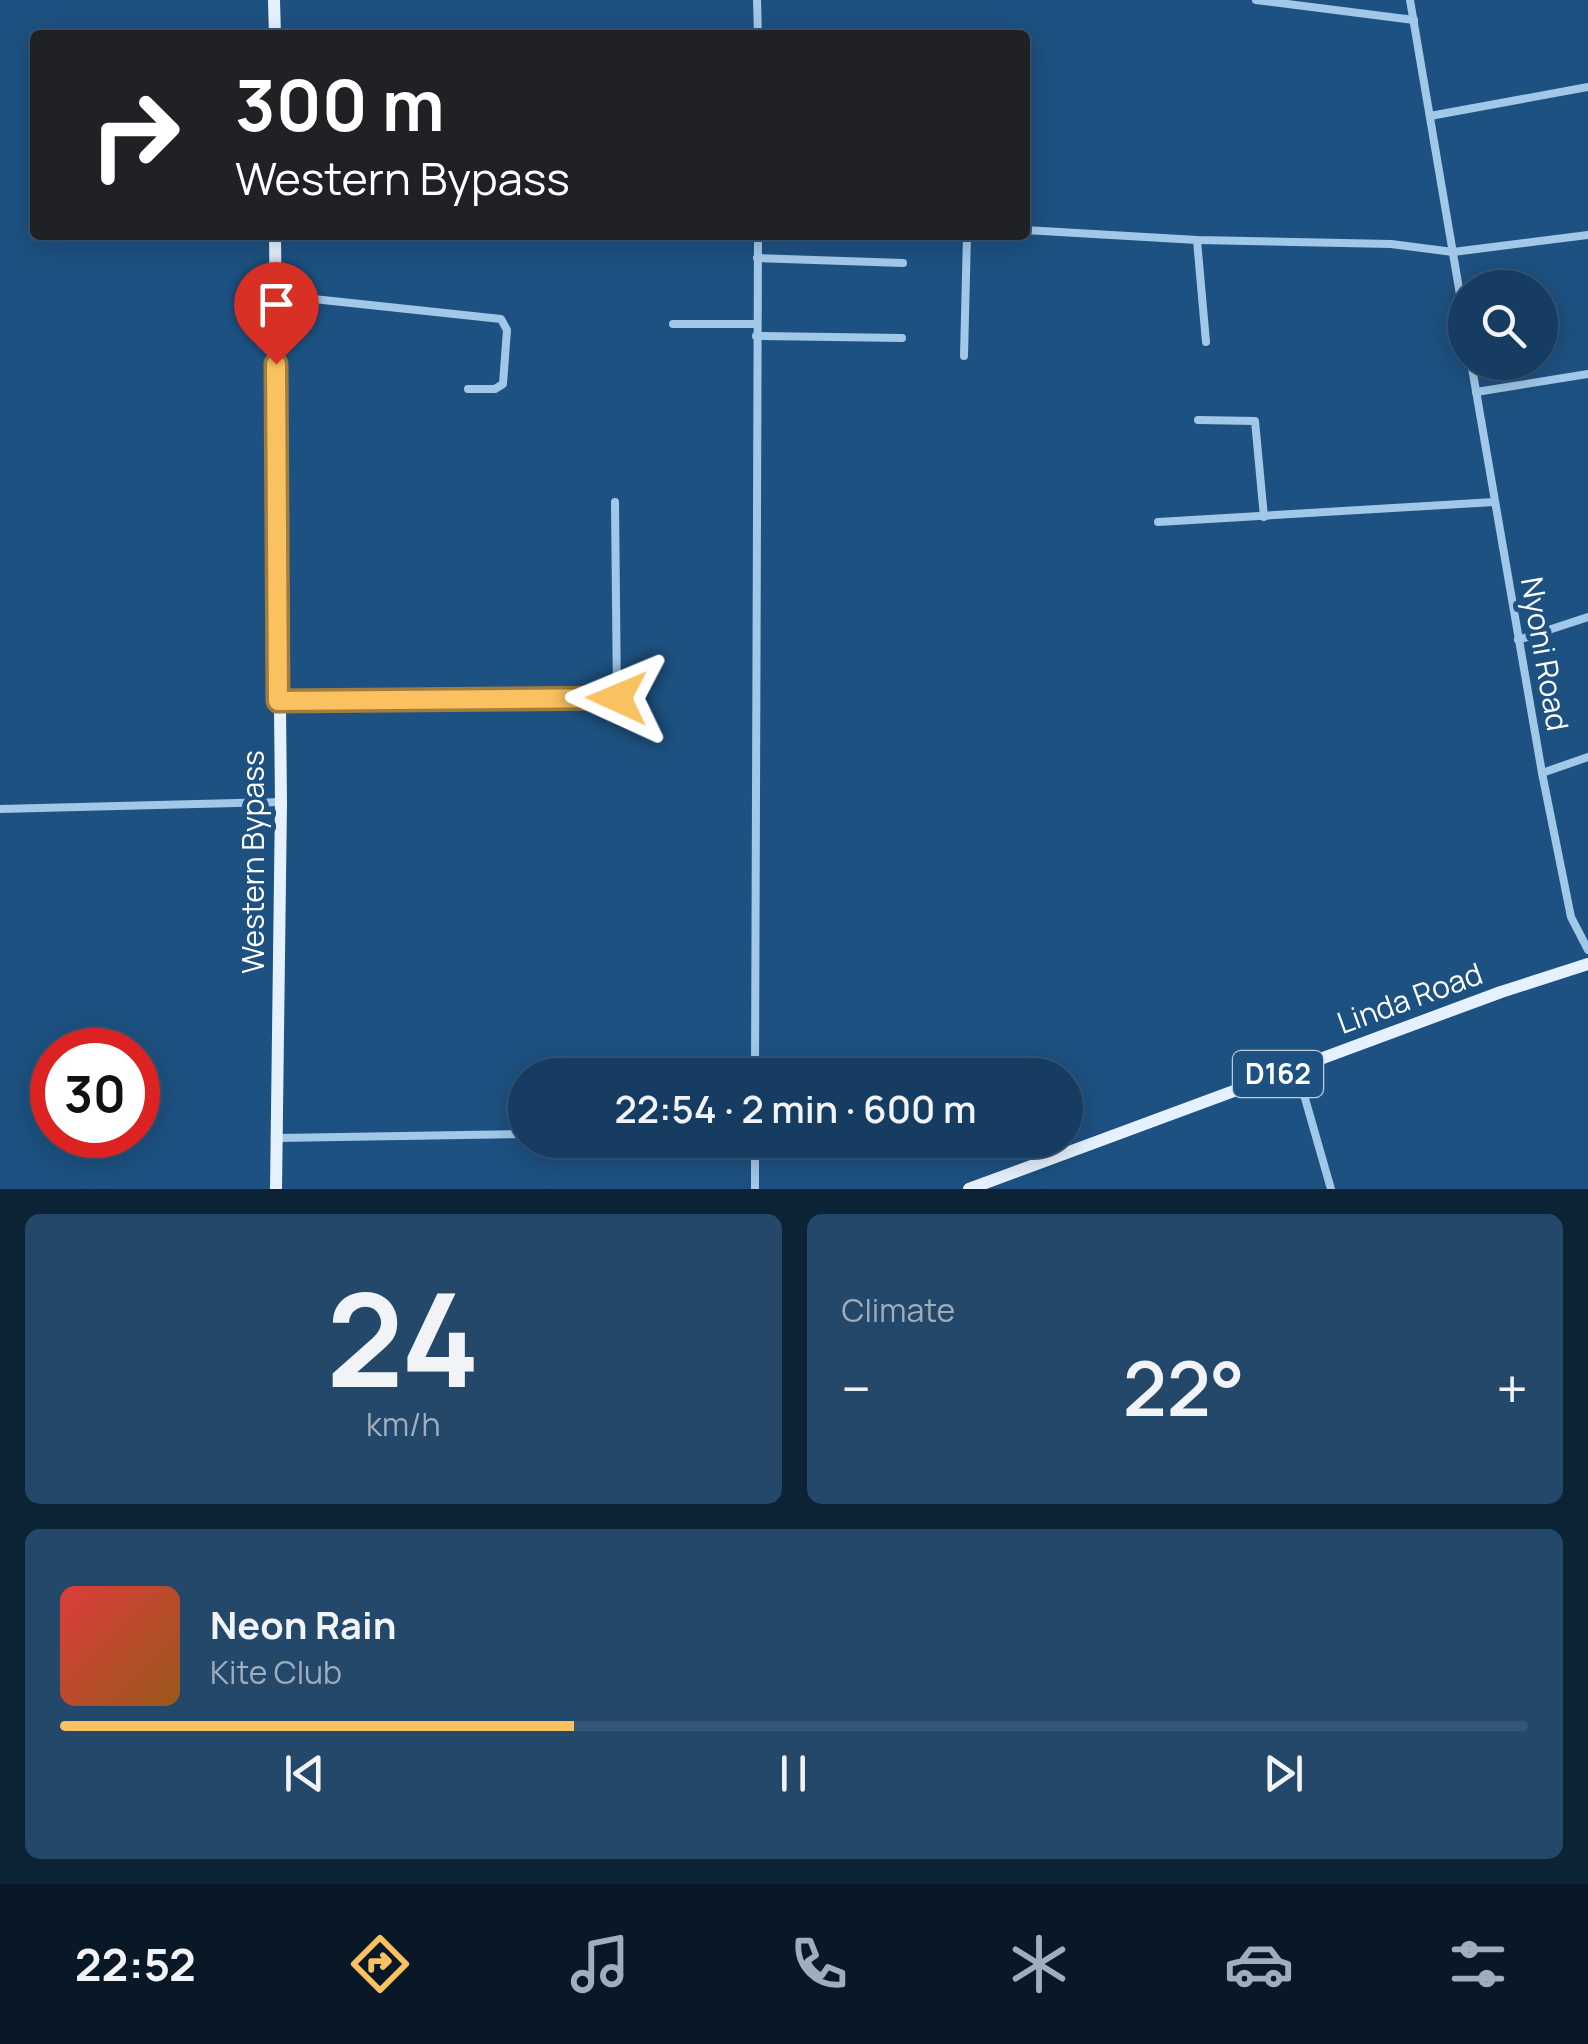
<!DOCTYPE html>
<html lang="en">
<head>
<meta charset="utf-8">
<style>
	body { margin:0; font-family:Manrope,sans-serif; background:#23486a; color:#f1f3f6; height:100vh; display:flex; flex-direction:column; font-size:38px; white-space:nowrap }
	* { box-sizing:border-box; margin:0 }
	p { font-size:32px; color:#9eaebd }
	.icon { flex:none; width:55px; height:55px; fill:none; stroke:currentColor; stroke-width:2; stroke-linecap:round; stroke-linejoin:round }
	.map { position:relative; height:1189px; overflow:hidden }
	.sheet { display:flex; flex-direction:column; gap:25px; padding:25px; background:#0c2235; flex:1 }
	.sheet>* { flex:none }
	.top-card { position:absolute; left:30px; top:30px; width:1000px; height:210px; border-radius:10px; box-shadow:0 5px 25px #0003,0 0 0 2px #355676; background:#202124; color:#fff; overflow:hidden }
	.buttons { position:absolute; left:1448px; top:270px; display:grid; gap:20px }
	.buttons a { display:grid; place-items:center; width:110px; height:110px; border-radius:50%; background:#163d61; box-shadow:0 5px 25px #0003,0 0 0 2px #355676; font-size:50px }
	.speed { position:absolute; left:30px; top:1028px; display:flex; gap:20px; font-size:50px; font-weight:700; text-align:center }
	.speed>* { display:grid; place-content:center; width:130px; height:130px; border-radius:50%; background:#163d61; box-shadow:0 5px 25px #0003,0 0 0 2px #355676; line-height:1 }
	.speed .limit { border:15px solid #d22; background:#fff; color:#111 }
	.pin { position:absolute; display:grid; place-items:center; width:85px; height:85px; color:#fff; margin:-102px -42px; border-radius:50% 50% 50% 0; rotate:-45deg; box-shadow:0 0 10px #0007 }
	.pin .icon { rotate:45deg }
	.me { position:absolute; width:110px; margin:-55px; rotate:271deg; stroke-linejoin:round; filter:drop-shadow(0 0 8px #0008) }
	.turn { display:flex; align-items:center; gap:35px; height:210px; padding:0 40px; font-size:45px }
	.turn .icon { width:130px; height:130px; stroke-width:2.5 }
	.turn b { display:block; font-size:70px; line-height:85px }
	.big { font-size:75px; font-weight:600; line-height:1.1 }
	.sheet .tile { flex:1; display:flex; flex-direction:column; justify-content:center; gap:15px; min-width:0; padding:0 35px; border-radius:15px; background:#23486a }
	.sheet .dial { align-items:center; gap:0 }
	.dial b { font-size:130px; line-height:1 }
	.song { display:flex; align-items:center; gap:30px }
	.cover { width:120px; height:120px; border-radius:15px; background:linear-gradient(135deg,hsl(0 70% 55%),hsl(30 70% 35%)) }
	.played { height:10px; border-radius:5px; background:linear-gradient(90deg,#f9c160 35%,#355676 35%) }
	.keys { display:flex; justify-content:space-around; direction:ltr }
	.heat { display:flex; justify-content:space-between; align-items:center; font-size:55px; direction:ltr }
	.sheet .tiles { flex:1; display:grid; gap:25px; grid-template-columns:1fr 1fr }
	.tile:last-child { grid-column:span 2 }
	.trip { position:absolute; left:508px; top:1058px; width:575px; height:100px; border-radius:50px; background:#163d61; box-shadow:0 5px 25px #0003,0 0 0 2px #355676; font-weight:600; line-height:100px; text-align:center }
	.tabs { display:flex; height:160px; justify-content:space-around; align-items:center; background:#091827; color:#9eaebd }
	.tabs .icon { width:70px; height:70px }
	.tabs .active { color:#f9c160 }
	.tabs b { font-size:45px; color:#f1f3f6 }
	.map>svg:first-child { display:block }
	.lines { fill:none; stroke-linecap:round; stroke-linejoin:round }
	.minor { stroke:#a2c8e9; stroke-width:8 }
	.primary { stroke:#e5f1fe; stroke-width:12 }
	.route-casing { stroke:#a27d3e; stroke-width:25 }
	.route { stroke:#f9c160; stroke-width:18 }
	.labels { text-anchor:middle; stroke-width:10; stroke-linejoin:round; paint-order:stroke }
	.shield { fill:#1d5181; stroke:#bbcbd9; stroke-width:2.5 }
	.shield-label { font-size:28px; font-weight:bold; fill:#fff }
	.street-label { font-size:30px; fill:#fff; stroke:#1d5181 }
</style>
</head>
<body>
<div class="map">
<svg width="1588" height="1189" viewBox="0 0 1588 1189">
	<rect width="100%" height="100%" fill="#1d5181"/>
	<g class="lines">
		<g class="minor">
			<path d="M 757,0 L 758,35"/>
			<path d="M 1256,0 L 1414,20"/>
			<path d="M 1410,0 L 1465,324"/>
			<path d="M 1430,116 L 1588,87"/>
			<path d="M 1025,230 L 1197,240 L 1391,244 L 1453,252 L 1588,235"/>
			<path d="M 1197,240 L 1206,342"/>
			<path d="M 757,258 L 903,263"/>
			<path d="M 276,295 L 501,319 L 507,330 L 503,384 L 495,389 L 468,389"/>
			<path d="M 673,324 L 757,324"/>
			<path d="M 756,336 L 902,338"/>
			<path d="M 964,356 L 967,235"/>
			<path d="M 1471,362 L 1542,773 L 1571,917 L 1588,950"/>
			<path d="M 1476,392 L 1588,374"/>
			<path d="M 1198,420 L 1255,421 L 1264,517"/>
			<path d="M 1158,522 L 1494,502"/>
			<path d="M 1518,640 L 1588,617"/>
			<path d="M 278,701 L 617,699 L 615,502"/>
			<path d="M 1542,773 L 1588,757"/>
			<path d="M 0,809 L 281,802"/>
			<path d="M 1296,1067 L 1331,1189"/>
			<path d="M 755,1075 L 758,235"/>
			<path d="M 278,1138 L 525,1134"/>
			<path d="M 700,1140 L 755,1142"/>
			<path d="M 755,1189 L 755,1140"/>
		</g>
		<g class="primary">
			<path d="M 274,0 L 275,35"/>
			<path d="M 275,235 L 281,802 L 276,1189"/>
			<path d="M 969,1189 L 1501,992 L 1588,964"/>
		</g>
	</g>
	<g class="lines">
		<defs>
			<path id="route" d="M 276,364 L 278,701 L 617,698"/>
		</defs>
		<use href="#route" class="route-casing"/>
		<use href="#route" class="route"/>
	</g>
	<g class="labels">
		<rect class="shield" x="1233" y="1051" width="90" height="46" rx="8"/>
		<g class="shield-label">
			<text x="1278" y="1084">D162</text>
		</g>
		<g class="street-label">
			<text transform="translate(1544 654) rotate(80)" y="10">Nyoni Road</text>
			<text transform="translate(254 862) rotate(-90)" y="10">Western Bypass</text>
			<text transform="translate(1410 999) rotate(-20)" y="10">Linda Road</text>
		</g>
	</g>
</svg>
<div class="buttons">
<a><svg class="icon" aria-label="search" viewBox="0 0 24 24"><circle cx="10" cy="10" r="6"/><path d="M15 15l6 6"/></svg></a>
</div>
<div class="speed"><div class="limit">30</div></div>
<div class="pin" style="left:276px;top:364px;background:#d93025"><svg class="icon" aria-label="arrive" viewBox="0 0 24 24"><path d="M6 21V4h12l-3 4 3 4H6"/></svg></div>
<svg class="me" style="left:617px;top:698px" viewBox="-20 -20 40 40"><path d="M0-17L14 15 0 8-14 15z" fill="#f9c160" stroke="#fff" stroke-width="4"/></svg>
<div class="trip">22:54 · 2 min · 600 m</div>
<div class="top-card">
<div class="turn"><svg class="icon" aria-label="right" viewBox="0 0 24 24"><path d="M7 20v-9h11M14 6l5 5-5 5"/></svg><div><b>300 m</b>Western Bypass</div></div>
</div>
</div>
<section class="sheet">
<div class="tiles">
<div class="tile dial"><b>24</b><p>km/h</p></div>
<div class="tile"><p>Climate</p>
<div class="heat"><a>−</a><b class="big">22°</b><a>+</a></div>
</div>
<div class="tile">
<div class="song"><i class="cover"></i><div><b>Neon Rain</b><p>Kite Club</p></div></div>
<div class="played"></div>
<div class="keys"><svg class="icon" aria-label="previous" viewBox="0 0 24 24"><path d="M18 5L8 12l10 7zM5 5v14"/></svg><svg class="icon" aria-label="pause" viewBox="0 0 24 24"><path d="M8 5v14M16 5v14"/></svg><svg class="icon" aria-label="next" viewBox="0 0 24 24"><path d="M6 5l10 7-10 7zM19 5v14"/></svg></div>
</div>
</div>
</section>
<nav class="tabs">
<b>22:52</b>
<svg class="icon active" aria-label="directions" viewBox="0 0 24 24"><path d="M12 3l9 9-9 9-9-9zM9 14v-3h6M13 9l2 2-2 2"/></svg>
<svg class="icon" aria-label="music" viewBox="0 0 24 24"><path d="M9 18V5l10-2v13"/><circle cx="6" cy="18" r="3"/><circle cx="16" cy="16" r="3"/></svg>
<svg class="icon" aria-label="phone" viewBox="0 0 24 24"><path d="M5 4h4l2 5-3 2q2 4 5 5l2-3 5 2v4C11 20 4 13 5 4z"/></svg>
<svg class="icon" aria-label="climate" viewBox="0 0 24 24"><path d="M12 3v18M4 7l16 10M4 17L20 7"/></svg>
<svg class="icon" aria-label="car" viewBox="0 0 24 24"><path d="M5 17H2v-5l4-1 3-4h7l3 4 3 1v5h-3M9 17h6M6 11h13"/><circle cx="7" cy="17" r="2"/><circle cx="17" cy="17" r="2"/></svg>
<svg class="icon" aria-label="filters" viewBox="0 0 24 24"><path d="M4 7h16M4 17h16"/><circle cx="9" cy="7" r="2"/><circle cx="15" cy="17" r="2"/></svg>
</nav>
</body>
</html>
